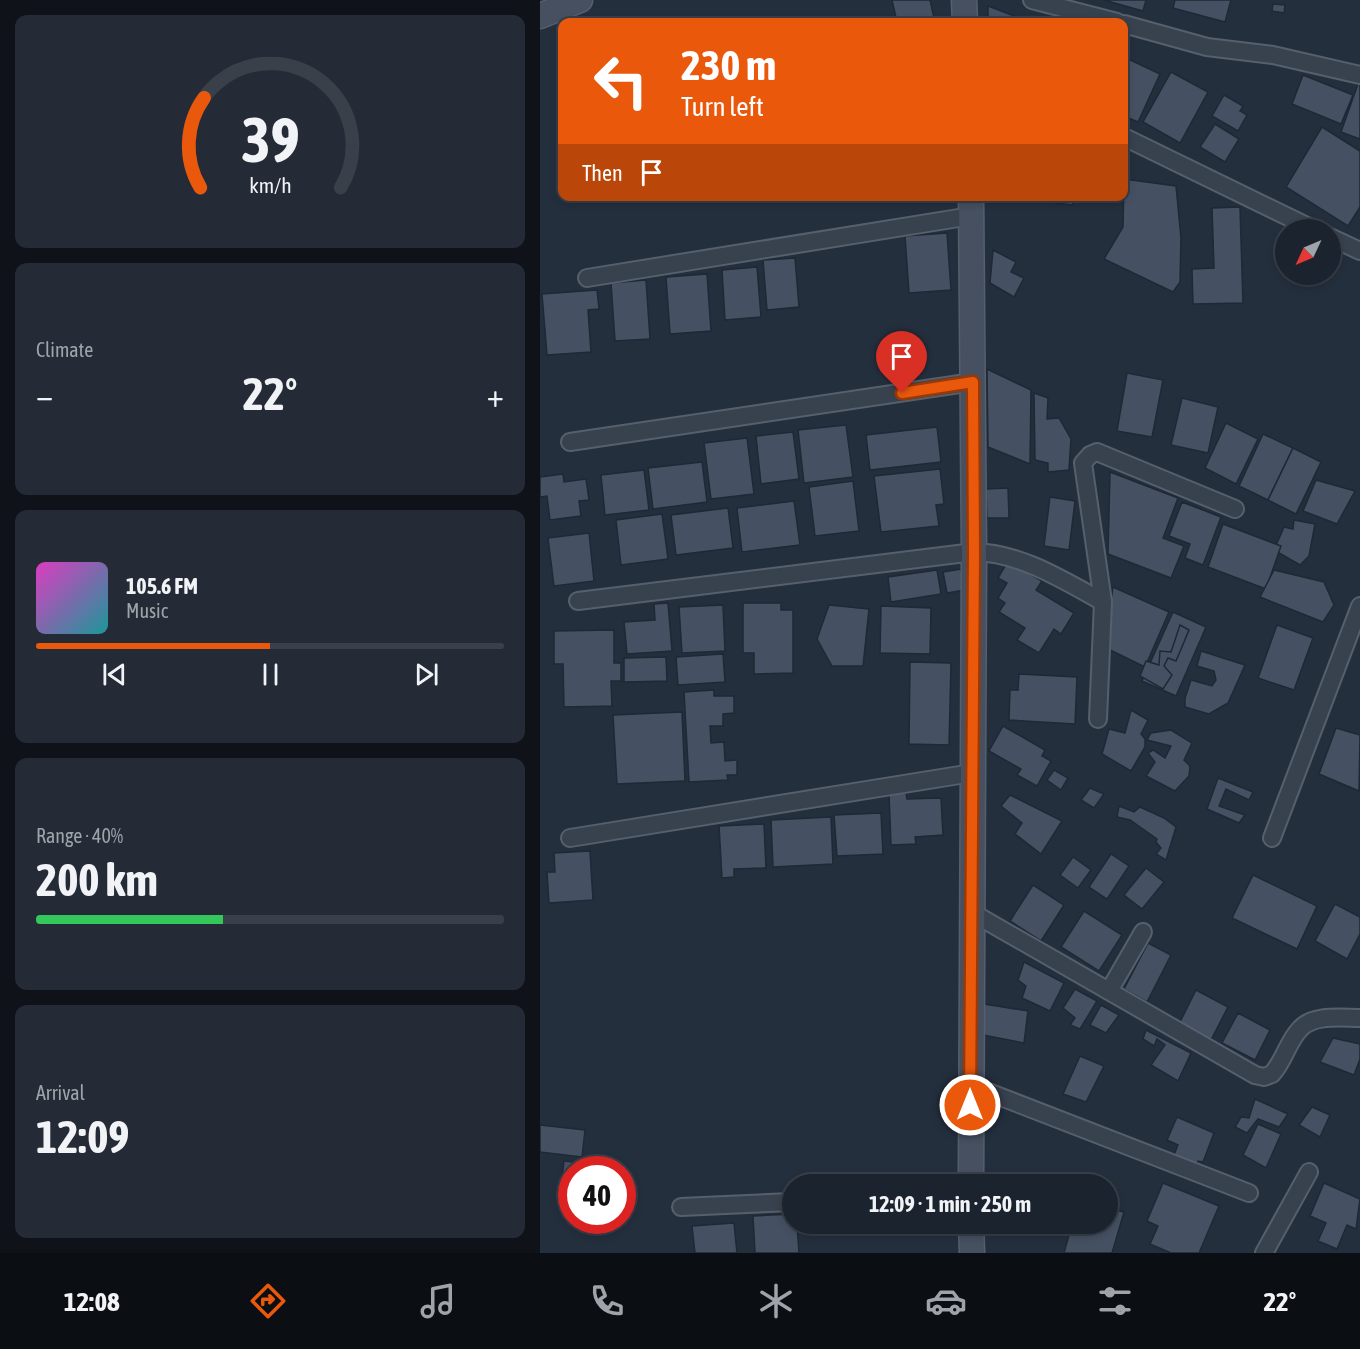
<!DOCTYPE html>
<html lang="en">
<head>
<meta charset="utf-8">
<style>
	body { margin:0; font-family:"Asap Condensed",sans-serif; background:#242b36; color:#f1f3f6; height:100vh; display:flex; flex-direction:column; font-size:22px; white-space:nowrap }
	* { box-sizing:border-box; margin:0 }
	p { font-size:20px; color:#a0a4aa }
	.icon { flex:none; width:33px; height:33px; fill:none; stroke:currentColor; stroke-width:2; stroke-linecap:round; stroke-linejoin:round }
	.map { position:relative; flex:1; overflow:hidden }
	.drawer { display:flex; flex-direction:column; gap:15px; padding:15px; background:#0f1319; width:540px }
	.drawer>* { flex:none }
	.guide { position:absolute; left:18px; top:18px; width:570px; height:183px; border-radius:12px; box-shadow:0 3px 9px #0003,0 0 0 2px #39404a; background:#ea580c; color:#fff; overflow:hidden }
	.needle { width:39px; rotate:226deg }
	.controls { position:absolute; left:735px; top:219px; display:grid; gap:12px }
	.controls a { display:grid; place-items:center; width:66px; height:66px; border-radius:50%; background:#1b232e; box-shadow:0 3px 9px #0003,0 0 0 2px #39404a; font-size:30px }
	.speed { position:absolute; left:18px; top:1156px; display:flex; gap:12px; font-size:30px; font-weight:700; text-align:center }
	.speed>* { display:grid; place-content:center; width:78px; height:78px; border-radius:50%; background:#1b232e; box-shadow:0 3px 9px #0003,0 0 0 2px #39404a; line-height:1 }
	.speed .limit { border:9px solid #d22; background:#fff; color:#111 }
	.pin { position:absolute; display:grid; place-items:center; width:51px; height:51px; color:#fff; margin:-62px -26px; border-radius:50% 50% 50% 0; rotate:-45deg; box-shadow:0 0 6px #0007 }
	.pin .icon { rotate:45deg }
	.me { position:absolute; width:66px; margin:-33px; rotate:0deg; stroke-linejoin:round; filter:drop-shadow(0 0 4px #0008) }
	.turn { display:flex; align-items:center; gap:21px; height:126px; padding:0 24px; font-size:27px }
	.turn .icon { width:78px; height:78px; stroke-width:2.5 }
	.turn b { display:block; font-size:42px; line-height:51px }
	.then { display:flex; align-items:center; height:57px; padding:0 24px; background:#0003; gap:12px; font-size:22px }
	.big { font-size:45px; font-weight:700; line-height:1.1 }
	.drawer .tile { flex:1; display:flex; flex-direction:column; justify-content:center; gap:9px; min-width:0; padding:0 21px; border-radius:12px; background:#242b36 }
	.drawer .dial { align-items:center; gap:0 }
	.dial svg { height:156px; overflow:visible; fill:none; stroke:#39404a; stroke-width:7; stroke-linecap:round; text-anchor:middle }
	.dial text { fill:#f1f3f6; stroke:none }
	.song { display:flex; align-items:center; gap:18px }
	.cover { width:72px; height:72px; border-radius:9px; background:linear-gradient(135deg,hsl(310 70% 55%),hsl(180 70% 35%)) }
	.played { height:6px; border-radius:3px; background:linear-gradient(90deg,#ea580c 50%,#39404a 50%) }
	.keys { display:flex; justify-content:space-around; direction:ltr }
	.heat { display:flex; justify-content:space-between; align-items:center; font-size:33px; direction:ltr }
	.charge { height:9px; border-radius:4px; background:linear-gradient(90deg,#34c759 40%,#39404a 0) }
	.trip { position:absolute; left:242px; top:1174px; width:336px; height:60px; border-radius:30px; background:#1b232e; box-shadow:0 3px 9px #0003,0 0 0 2px #39404a; font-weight:700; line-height:60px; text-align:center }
	.tab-bar { display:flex; height:96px; justify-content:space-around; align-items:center; background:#0b0e12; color:#a0a4aa }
	.tab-bar .icon { width:42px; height:42px }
	.tab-bar .active { color:#ea580c }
	.tab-bar b { font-size:27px; color:#f1f3f6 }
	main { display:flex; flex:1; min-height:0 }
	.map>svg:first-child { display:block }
	.building { fill:#455162; stroke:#1f2835; stroke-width:1.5 }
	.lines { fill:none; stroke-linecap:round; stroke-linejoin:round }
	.street-casing { stroke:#565f6c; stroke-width:20 }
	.secondary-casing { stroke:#565f6c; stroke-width:27 }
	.street { stroke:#38414e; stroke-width:16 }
	.secondary { stroke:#465061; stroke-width:24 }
	.route-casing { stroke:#983908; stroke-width:15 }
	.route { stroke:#ea580c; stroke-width:10 }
</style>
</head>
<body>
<main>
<section class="drawer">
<div class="tile dial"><svg viewBox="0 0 100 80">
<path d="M14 69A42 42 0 1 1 86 69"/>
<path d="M14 69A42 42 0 0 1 16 23" stroke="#ea580c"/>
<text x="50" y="56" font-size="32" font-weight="700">39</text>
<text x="50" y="72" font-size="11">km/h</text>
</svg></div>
<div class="tile"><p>Climate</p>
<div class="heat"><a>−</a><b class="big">22°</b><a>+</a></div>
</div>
<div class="tile">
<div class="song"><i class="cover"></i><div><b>105.6 FM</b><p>Music</p></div></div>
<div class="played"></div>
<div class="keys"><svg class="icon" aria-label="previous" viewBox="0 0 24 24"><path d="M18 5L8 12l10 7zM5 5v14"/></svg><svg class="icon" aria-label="pause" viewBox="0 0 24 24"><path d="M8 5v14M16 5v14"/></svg><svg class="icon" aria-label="next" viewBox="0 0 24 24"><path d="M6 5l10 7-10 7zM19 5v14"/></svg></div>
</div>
<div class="tile"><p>Range · 40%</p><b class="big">200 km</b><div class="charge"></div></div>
<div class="tile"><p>Arrival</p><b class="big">12:09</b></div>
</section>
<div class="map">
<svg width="820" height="1253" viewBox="0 0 820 1253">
	<rect width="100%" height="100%" fill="#242f3e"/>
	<g class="building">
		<path d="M 352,0 L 390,0 L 395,22 L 357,22 Z"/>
		<path d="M 564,0 L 606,0 L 603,11 Z"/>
		<path d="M 635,0 L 691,0 L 685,22 L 633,8 Z"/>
		<path d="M 733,4 L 745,5 L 744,13 L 732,11 Z"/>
		<path d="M 448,6 L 490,22 L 448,22 Z"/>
		<path d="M 584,57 L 620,74 L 598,122 L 584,116 Z"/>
		<path d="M 631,72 L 668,92 L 640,143 L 603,122 Z"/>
		<path d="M 763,75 L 813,95 L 801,124 L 752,104 Z"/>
		<path d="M 819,81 L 820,81 L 820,139 L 801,132 Z"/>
		<path d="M 684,95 L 703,106 L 700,111 L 707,115 L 698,131 L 672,116 Z"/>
		<path d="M 675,124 L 699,139 L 685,162 L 660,147 Z"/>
		<path d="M 782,127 L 820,151 L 820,207 L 808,226 L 746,187 Z"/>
		<path d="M 584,179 L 636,186 L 641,238 L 640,282 L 633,292 L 564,259 L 583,227 Z"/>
		<path d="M 507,196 L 532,196 L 533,205 L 508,202 Z"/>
		<path d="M 700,207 L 703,303 L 653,304 L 652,269 L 674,268 L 672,208 Z"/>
		<path d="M 407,233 L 411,290 L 369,293 L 365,236 Z"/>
		<path d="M 453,250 L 476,262 L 471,272 L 484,278 L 474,297 L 450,283 Z"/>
		<path d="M 255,258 L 259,307 L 227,310 L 223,260 Z"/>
		<path d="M 217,267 L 221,317 L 185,320 L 182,270 Z"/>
		<path d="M 167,274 L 171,331 L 130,334 L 126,277 Z"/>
		<path d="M 106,280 L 110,339 L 75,341 L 71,283 Z"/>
		<path d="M 57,290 L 59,309 L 48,310 L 51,352 L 7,355 L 2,294 Z"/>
		<path d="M 447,369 L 491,390 L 490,464 L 448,447 Z"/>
		<path d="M 587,373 L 623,380 L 612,437 L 577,431 Z"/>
		<path d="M 494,393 L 508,398 L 507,419 L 519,418 L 531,439 L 529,470 L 508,472 L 508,463 L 495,460 Z"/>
		<path d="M 642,398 L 678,407 L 668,453 L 631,445 Z"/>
		<path d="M 686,423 L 718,439 L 696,484 L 665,468 Z"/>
		<path d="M 306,425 L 313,477 L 264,483 L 258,430 Z"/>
		<path d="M 397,427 L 401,462 L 330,470 L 326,435 Z"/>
		<path d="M 253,432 L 259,479 L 221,484 L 216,436 Z"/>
		<path d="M 723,434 L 753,448 L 728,500 L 699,486 Z"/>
		<path d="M 207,438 L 214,494 L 171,499 L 164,443 Z"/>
		<path d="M 753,448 L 781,462 L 756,514 L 728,500 Z"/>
		<path d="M 162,462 L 167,502 L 113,509 L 108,468 Z"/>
		<path d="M 400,469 L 404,504 L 396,505 L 399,526 L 341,532 L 334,476 Z"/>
		<path d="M 104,470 L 109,510 L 65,515 L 61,475 Z"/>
		<path d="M 570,472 L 638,498 L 623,538 L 644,546 L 631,578 L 568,554 Z"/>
		<path d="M 23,474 L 24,482 L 46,479 L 49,500 L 39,501 L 41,516 L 10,520 L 7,496 L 0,497 L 0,477 Z"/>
		<path d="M 776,480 L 815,491 L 797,524 L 763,511 Z"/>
		<path d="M 313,481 L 319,531 L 275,536 L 269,487 Z"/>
		<path d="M 468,488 L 469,518 L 447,518 L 446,489 Z"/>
		<path d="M 510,497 L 535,501 L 529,550 L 504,546 Z"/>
		<path d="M 254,501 L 260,545 L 202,552 L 197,508 Z"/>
		<path d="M 642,502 L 681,517 L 663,565 L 645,558 L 650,544 L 629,536 Z"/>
		<path d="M 188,508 L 193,548 L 136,555 L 131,515 Z"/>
		<path d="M 122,514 L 128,559 L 81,565 L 76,520 Z"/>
		<path d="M 754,520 L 775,524 L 769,556 L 760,565 L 734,550 L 744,527 L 753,529 Z"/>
		<path d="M 683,524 L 741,546 L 726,589 L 668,567 Z"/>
		<path d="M 49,533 L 54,581 L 14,586 L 8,538 Z"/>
		<path d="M 468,561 L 502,581 L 496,590 L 534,613 L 521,634 L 514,629 L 499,653 L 477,640 L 485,628 L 459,612 L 465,603 L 458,598 L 467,583 L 458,578 Z"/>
		<path d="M 421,569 L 425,590 L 407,593 L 403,572 Z"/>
		<path d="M 397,570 L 401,594 L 351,602 L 348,577 Z"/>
		<path d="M 734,570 L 784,582 L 794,605 L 783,622 L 720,597 Z"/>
		<path d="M 573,587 L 629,612 L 605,667 L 564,647 Z"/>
		<path d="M 128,603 L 132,651 L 87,654 L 84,622 L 115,620 L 114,604 Z"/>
		<path d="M 203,603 L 241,603 L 241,610 L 253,610 L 253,673 L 214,674 L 214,653 L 203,653 Z"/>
		<path d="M 183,605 L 185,651 L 142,653 L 139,607 Z"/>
		<path d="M 289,605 L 329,609 L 323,666 L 292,666 L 277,639 Z"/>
		<path d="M 341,606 L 391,608 L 390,654 L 340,653 Z"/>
		<path d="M 633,612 L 666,627 L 636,696 L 602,681 Z"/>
		<path d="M 640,625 L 649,630 L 636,661 L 628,658 L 624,666 L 632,675 L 623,689 L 600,676 L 606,661 L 619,665 L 620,651 L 631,652 Z"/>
		<path d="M 737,625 L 773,638 L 754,690 L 718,678 Z"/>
		<path d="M 74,630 L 74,663 L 81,663 L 81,681 L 71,681 L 72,706 L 24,707 L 23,664 L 14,664 L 14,631 Z"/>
		<path d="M 661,651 L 705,665 L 688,703 L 669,714 L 645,707 L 645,698 L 651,680 L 672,686 L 676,680 L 674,671 L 657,666 Z"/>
		<path d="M 183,654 L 185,682 L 138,685 L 136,657 Z"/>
		<path d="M 126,657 L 127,681 L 84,682 L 84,658 Z"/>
		<path d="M 370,662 L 411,663 L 409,745 L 369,744 Z"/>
		<path d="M 479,674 L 537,677 L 535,724 L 469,720 L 470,690 L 478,690 Z"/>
		<path d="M 174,690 L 174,696 L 194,696 L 194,713 L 183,714 L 183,726 L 170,726 L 171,743 L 184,742 L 185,761 L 197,760 L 197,775 L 187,775 L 188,780 L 149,782 L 144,692 Z"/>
		<path d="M 591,710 L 608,720 L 601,734 L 605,739 L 605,747 L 591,771 L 562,754 L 569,729 L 585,733 Z"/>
		<path d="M 142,712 L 145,781 L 77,784 L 73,715 Z"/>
		<path d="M 463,726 L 505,750 L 502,756 L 511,761 L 497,786 L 477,775 L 481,769 L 449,751 Z"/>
		<path d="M 796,728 L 820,735 L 819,791 L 779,774 Z"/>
		<path d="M 631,730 L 652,743 L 644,760 L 650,766 L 649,776 L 635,791 L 606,776 L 615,762 L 608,753 L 613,750 L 625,758 L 631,746 L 607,740 L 611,733 Z"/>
		<path d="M 514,770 L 528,778 L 521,790 L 507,780 Z"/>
		<path d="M 678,778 L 713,792 L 709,800 L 686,789 L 679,806 L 705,815 L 699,823 L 667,809 Z"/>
		<path d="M 550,788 L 564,794 L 554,808 L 541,800 Z"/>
		<path d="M 366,793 L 367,799 L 401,798 L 403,835 L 375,837 L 376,844 L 351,845 L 349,794 Z"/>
		<path d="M 470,795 L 522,821 L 501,854 L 475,834 L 482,823 L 461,806 Z"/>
		<path d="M 579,806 L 594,812 L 600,807 L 624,818 L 636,827 L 626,860 L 616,854 L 621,848 L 616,842 L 617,839 L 590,820 L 577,817 Z"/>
		<path d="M 341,813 L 343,854 L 297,856 L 294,815 Z"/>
		<path d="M 291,817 L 293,864 L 233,867 L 231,820 Z"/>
		<path d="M 224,824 L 226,868 L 194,869 L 194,877 L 182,878 L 179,826 Z"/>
		<path d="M 50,851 L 53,900 L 9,903 L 7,872 L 15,872 L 14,853 Z"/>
		<path d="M 571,854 L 589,866 L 567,899 L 549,887 Z"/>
		<path d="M 533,857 L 551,870 L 538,888 L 520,875 Z"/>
		<path d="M 606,868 L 624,882 L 602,909 L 584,895 Z"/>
		<path d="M 713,875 L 777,906 L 757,949 L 692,918 Z"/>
		<path d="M 493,885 L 524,905 L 501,941 L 470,921 Z"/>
		<path d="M 795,904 L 820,917 L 820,934 L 807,959 L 775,941 Z"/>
		<path d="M 544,911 L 582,935 L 559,971 L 521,947 Z"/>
		<path d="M 608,943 L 631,955 L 607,1002 L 584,989 Z"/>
		<path d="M 484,962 L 524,983 L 510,1011 L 482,998 L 486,986 L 478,980 Z"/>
		<path d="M 535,989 L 557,1001 L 540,1029 L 530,1025 L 535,1018 L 523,1008 Z"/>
		<path d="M 656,990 L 688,1007 L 671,1040 L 639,1024 Z"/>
		<path d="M 444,1004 L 488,1011 L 484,1043 L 443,1035 Z"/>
		<path d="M 561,1005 L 579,1015 L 566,1033 L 550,1025 Z"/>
		<path d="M 698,1013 L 730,1030 L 715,1060 L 682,1043 Z"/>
		<path d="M 606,1030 L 651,1053 L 638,1081 L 611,1065 L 625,1045 L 617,1039 L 614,1046 L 603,1039 Z"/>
		<path d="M 793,1038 L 820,1044 L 820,1059 L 814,1075 L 780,1062 Z"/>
		<path d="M 540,1056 L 564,1066 L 546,1102 L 523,1094 Z"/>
		<path d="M 715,1099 L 748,1114 L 739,1127 L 718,1119 L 707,1133 L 695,1127 L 701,1117 L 709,1118 Z"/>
		<path d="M 772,1107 L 790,1115 L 780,1137 L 759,1125 Z"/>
		<path d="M 637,1117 L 674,1133 L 663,1162 L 658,1161 L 655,1169 L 632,1160 L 638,1145 L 627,1140 Z"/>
		<path d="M 718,1124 L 741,1134 L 726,1168 L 703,1155 Z"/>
		<path d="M 0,1125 L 45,1130 L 42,1157 L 0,1152 Z"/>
		<path d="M 24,1161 L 85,1168 L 82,1192 L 82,1170 L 32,1170 L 32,1196 L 20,1194 Z"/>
		<path d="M 623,1183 L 679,1206 L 659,1253 L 631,1253 L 610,1244 L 618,1226 L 607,1221 Z"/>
		<path d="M 784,1183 L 820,1199 L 816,1229 L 807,1225 L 797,1249 L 778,1241 L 786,1223 L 770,1216 Z"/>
		<path d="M 567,1208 L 584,1212 L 572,1253 L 524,1253 L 532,1224 L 567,1224 Z"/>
		<path d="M 252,1214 L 252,1224 L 257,1224 L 259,1253 L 215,1253 L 213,1216 Z"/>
		<path d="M 194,1223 L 197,1253 L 155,1253 L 152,1226 Z"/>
	</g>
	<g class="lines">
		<defs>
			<g id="street">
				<path d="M 492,0 L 577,22"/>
				<path d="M 584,24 L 667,47 L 733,55 L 820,75"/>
				<path d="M 584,137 L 775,230"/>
				<path d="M 790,237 L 820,251"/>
				<path d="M 47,278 L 431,216"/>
				<path d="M 30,442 L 433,382"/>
				<path d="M 38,601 L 434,552 C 481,553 523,580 563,602"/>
				<path d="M 558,719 L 563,602 L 543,463 L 550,455 L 557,452 L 695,509"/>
				<path d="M 30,838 L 432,773"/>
				<path d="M 732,838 L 820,606"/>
				<path d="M 431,912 L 715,1075 L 724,1077 L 732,1074 C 744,1061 748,1041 760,1029 C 773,1014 802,1018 820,1018"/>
				<path d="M 569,991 L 603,932"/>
				<path d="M 430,1085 L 709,1193"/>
				<path d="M 141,1207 L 252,1202"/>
				<path d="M 724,1253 L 769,1172"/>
			</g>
			<g id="secondary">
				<path d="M 424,0 L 425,22"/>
				<path d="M 0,16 L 40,0"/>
				<path d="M 431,196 L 434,552 L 431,1185"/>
				<path d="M 431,1224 L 432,1253"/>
			</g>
		</defs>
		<use href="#street" class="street-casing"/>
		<use href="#secondary" class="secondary-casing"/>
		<use href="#street" class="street"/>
		<use href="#secondary" class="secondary"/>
	</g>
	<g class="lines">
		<defs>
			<path id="route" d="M 362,393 L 433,382 L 434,552 L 430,1105"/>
		</defs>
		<use href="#route" class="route-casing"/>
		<use href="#route" class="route"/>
	</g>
</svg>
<div class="controls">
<a><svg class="needle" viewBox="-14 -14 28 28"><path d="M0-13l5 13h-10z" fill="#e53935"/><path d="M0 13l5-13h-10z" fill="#a0a4aa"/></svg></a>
</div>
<div class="speed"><div class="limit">40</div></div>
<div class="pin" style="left:362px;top:393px;background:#d93025"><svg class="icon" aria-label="arrive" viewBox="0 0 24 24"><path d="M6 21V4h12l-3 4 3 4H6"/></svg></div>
<svg class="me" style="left:430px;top:1105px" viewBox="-20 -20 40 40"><circle r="17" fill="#ea580c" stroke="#fff" stroke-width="3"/><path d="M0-11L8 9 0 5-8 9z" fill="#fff"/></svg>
<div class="trip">12:09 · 1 min · 250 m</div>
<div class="guide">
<div class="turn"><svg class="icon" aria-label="left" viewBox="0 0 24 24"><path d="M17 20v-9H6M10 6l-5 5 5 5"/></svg><div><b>230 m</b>Turn left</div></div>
<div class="then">Then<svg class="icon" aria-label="arrive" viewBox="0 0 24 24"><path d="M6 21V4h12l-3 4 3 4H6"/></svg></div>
</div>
</div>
</main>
<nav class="tab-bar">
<b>12:08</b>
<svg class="icon active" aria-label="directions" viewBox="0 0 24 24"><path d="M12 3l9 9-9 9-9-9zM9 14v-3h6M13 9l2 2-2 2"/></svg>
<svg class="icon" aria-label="music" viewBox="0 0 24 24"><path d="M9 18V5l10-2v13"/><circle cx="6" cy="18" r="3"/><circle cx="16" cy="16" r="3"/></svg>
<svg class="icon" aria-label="phone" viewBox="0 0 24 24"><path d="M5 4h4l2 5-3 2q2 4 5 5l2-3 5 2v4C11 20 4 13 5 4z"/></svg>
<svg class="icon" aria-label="climate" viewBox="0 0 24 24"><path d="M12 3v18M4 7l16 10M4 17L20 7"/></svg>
<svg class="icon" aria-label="car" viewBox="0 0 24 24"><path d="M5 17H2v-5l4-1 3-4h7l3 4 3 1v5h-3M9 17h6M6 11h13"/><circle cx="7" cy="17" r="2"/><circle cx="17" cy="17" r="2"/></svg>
<svg class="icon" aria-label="filters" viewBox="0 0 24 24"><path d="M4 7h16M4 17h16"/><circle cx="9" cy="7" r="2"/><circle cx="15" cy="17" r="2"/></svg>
<b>22°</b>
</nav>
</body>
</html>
